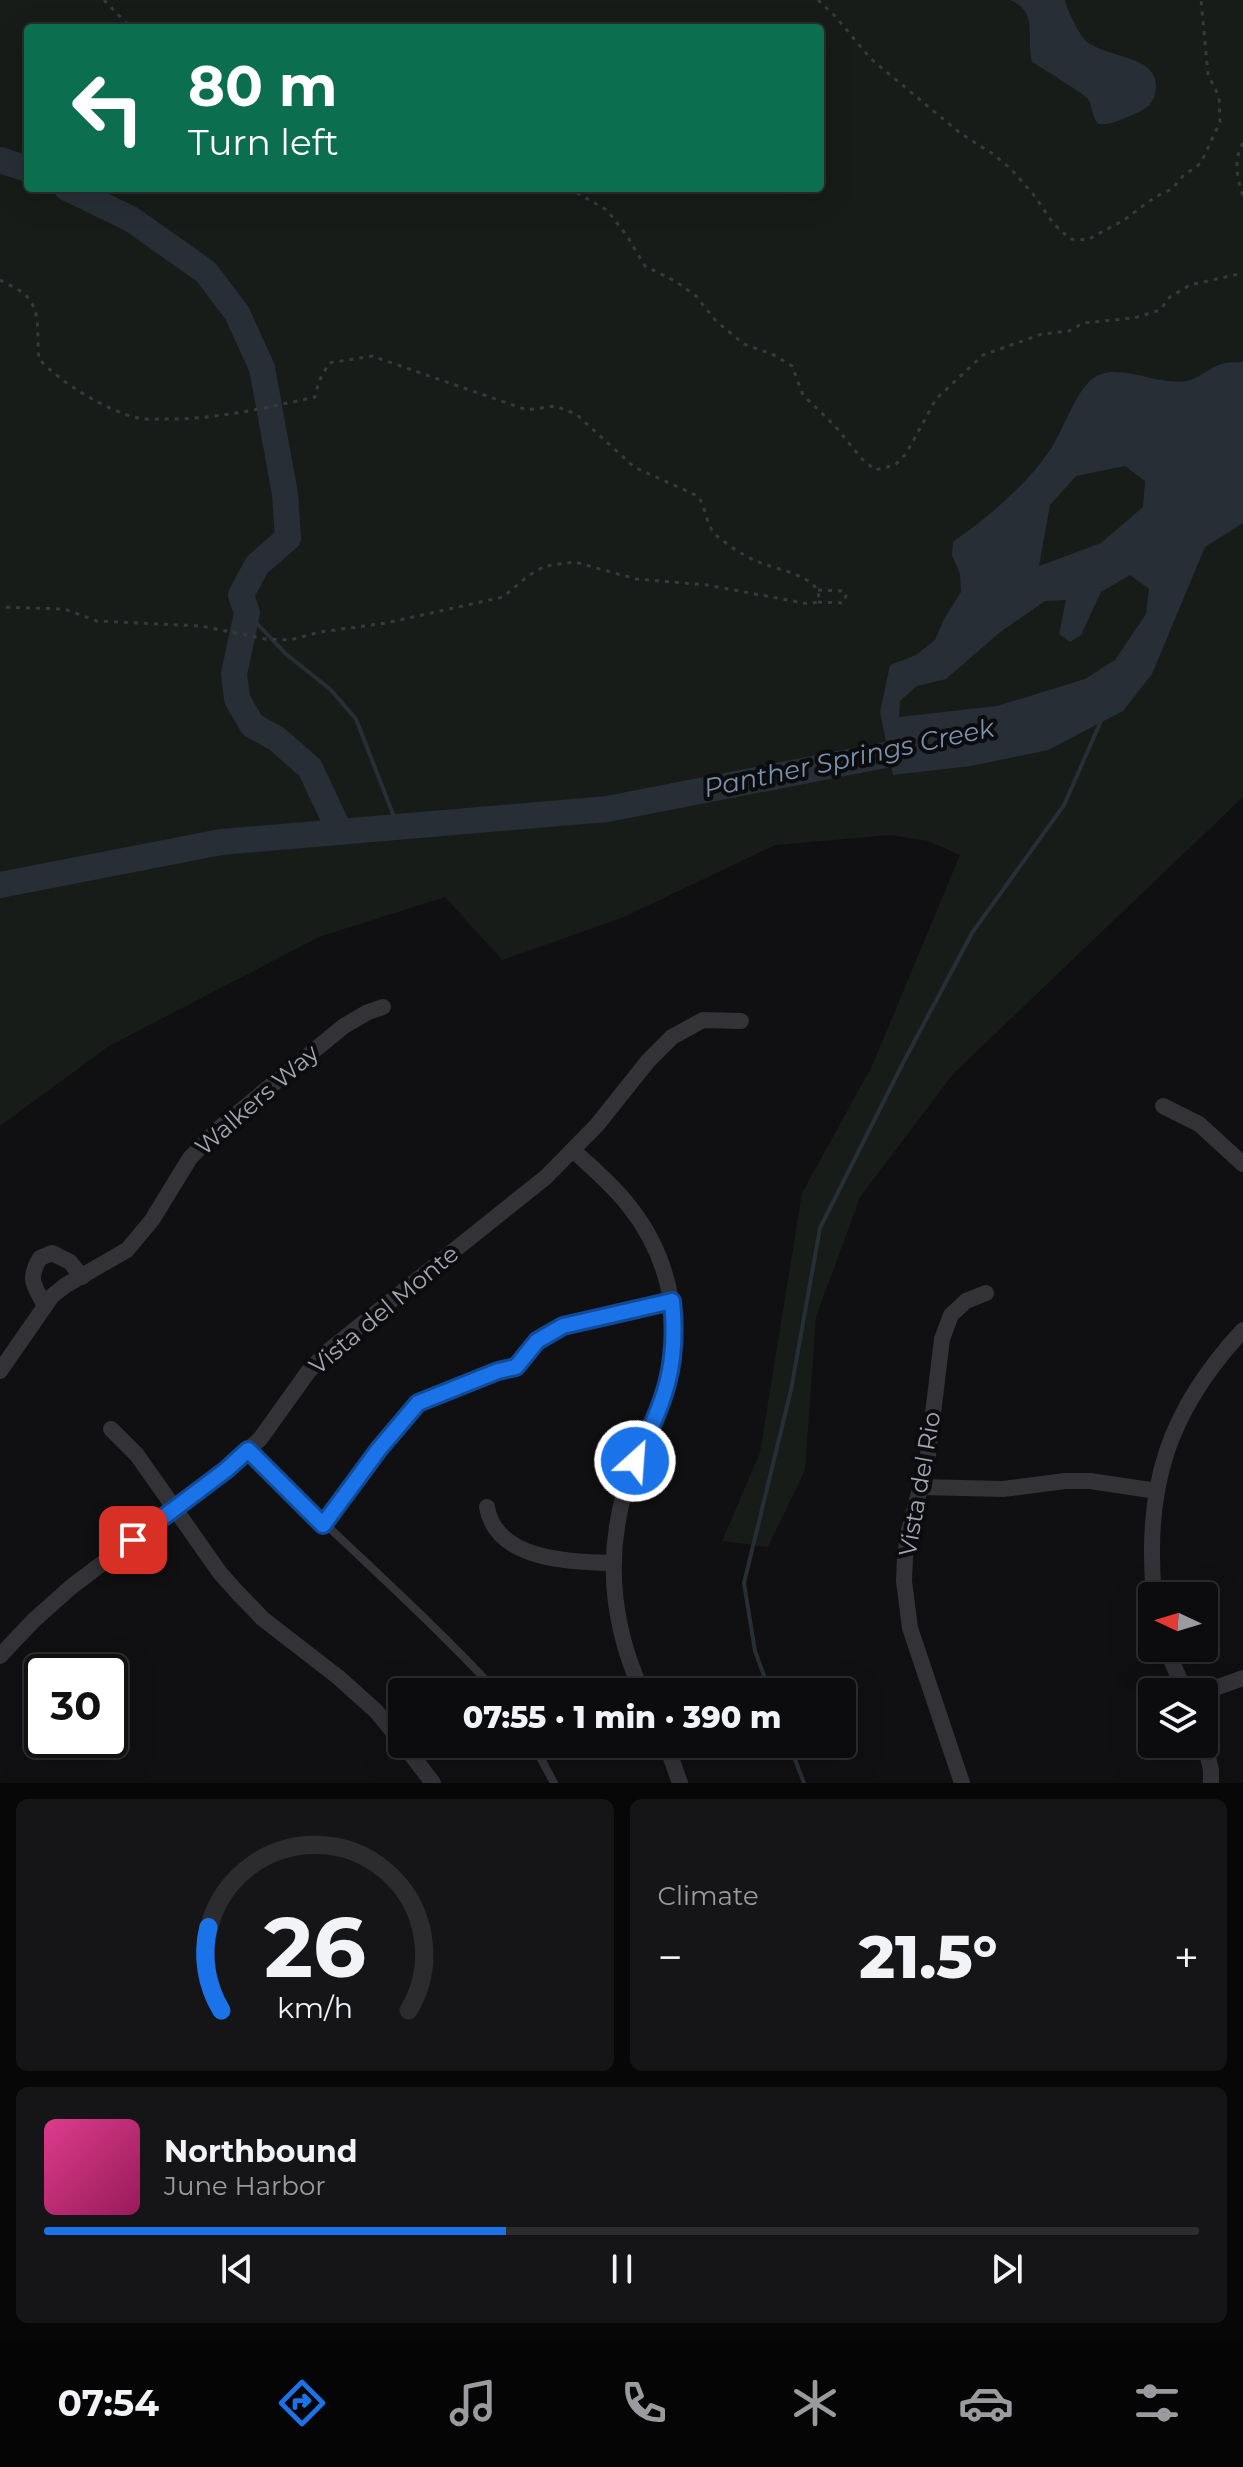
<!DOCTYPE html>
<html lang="en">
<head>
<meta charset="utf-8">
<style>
	body { margin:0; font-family:Montserrat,sans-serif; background:#151517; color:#f1f3f6; height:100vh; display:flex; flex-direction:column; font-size:30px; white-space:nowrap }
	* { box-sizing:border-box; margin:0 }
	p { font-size:26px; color:#9a9b9e }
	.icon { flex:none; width:44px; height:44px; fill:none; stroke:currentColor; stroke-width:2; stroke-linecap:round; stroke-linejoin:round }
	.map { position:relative; height:1783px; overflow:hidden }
	.panel { display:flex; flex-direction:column; gap:16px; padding:16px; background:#070708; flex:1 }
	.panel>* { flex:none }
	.banner { position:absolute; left:24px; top:24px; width:800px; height:168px; border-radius:8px; box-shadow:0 8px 32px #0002,0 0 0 2px #2c2c2e; background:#0b6e4f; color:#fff; overflow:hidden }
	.needle { width:52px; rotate:274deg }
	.buttons { position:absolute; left:1138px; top:1582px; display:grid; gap:16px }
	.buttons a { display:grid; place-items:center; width:80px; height:80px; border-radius:8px; background:#0c0c0e; box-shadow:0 8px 32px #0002,0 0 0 2px #2c2c2e; font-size:40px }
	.speed { position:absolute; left:24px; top:1654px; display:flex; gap:16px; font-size:40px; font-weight:700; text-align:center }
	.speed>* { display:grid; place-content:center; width:104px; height:104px; border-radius:50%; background:#0c0c0e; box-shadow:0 8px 32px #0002,0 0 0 2px #2c2c2e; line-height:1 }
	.speed .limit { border:4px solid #111; border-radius:12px; background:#fff; color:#111 }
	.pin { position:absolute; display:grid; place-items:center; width:68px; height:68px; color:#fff; margin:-34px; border-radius:16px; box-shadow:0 4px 12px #0006 }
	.me { position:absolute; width:88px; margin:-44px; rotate:26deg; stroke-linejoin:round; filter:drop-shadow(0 0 6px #0008) }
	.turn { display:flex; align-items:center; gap:28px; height:168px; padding:0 32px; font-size:36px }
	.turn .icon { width:104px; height:104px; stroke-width:2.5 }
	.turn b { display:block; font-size:56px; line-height:68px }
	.big { font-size:60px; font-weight:800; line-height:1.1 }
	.panel .tile { flex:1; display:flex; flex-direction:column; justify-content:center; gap:12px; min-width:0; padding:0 28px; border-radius:12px; background:#151517 }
	.panel .dial { align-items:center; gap:0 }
	.dial svg { height:208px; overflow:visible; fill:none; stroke:#2c2c2e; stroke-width:7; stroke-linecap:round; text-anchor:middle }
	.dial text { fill:#f1f3f6; stroke:none }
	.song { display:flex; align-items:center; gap:24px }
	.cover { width:96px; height:96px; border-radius:12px; background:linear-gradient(135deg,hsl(330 70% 55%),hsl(330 70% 35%)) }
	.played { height:8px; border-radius:4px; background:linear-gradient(90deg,#1a73e8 40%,#2c2c2e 40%) }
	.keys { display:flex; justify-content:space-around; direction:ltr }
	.heat { display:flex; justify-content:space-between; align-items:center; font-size:44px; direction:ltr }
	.panel .tiles { flex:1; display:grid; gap:16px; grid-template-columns:1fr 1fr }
	.tile:last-child { grid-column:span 2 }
	.trip { position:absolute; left:388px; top:1678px; width:468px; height:80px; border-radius:8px; background:#0c0c0e; box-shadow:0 8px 32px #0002,0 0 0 2px #2c2c2e; font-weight:800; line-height:80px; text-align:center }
	.dock { display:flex; height:128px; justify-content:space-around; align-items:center; background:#050506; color:#9a9b9e }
	.dock .icon { width:56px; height:56px }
	.dock .selected { color:#1a73e8 }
	.dock b { font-size:36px; color:#f1f3f6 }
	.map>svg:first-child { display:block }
	.green { fill:#171c18; fill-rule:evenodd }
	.water { fill:#272e35; fill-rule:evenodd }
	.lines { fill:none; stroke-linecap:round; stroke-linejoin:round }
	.stream { stroke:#272e35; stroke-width:4 }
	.river { stroke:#272e35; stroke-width:26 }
	.path { stroke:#38393e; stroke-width:3; stroke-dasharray:4 6; stroke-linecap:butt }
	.service { stroke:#323237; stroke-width:8 }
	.minor { stroke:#323237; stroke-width:16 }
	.route-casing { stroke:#114b97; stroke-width:20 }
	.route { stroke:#1a73e8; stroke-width:14 }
	.labels { text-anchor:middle; stroke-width:8; stroke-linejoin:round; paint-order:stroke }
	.street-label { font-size:24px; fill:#a2a6b2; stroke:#0c0b0d }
	.water-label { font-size:26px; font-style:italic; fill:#7992ad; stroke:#0c0b0d }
</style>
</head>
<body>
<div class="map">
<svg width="1243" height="1783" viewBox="0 0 1243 1783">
	<rect width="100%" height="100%" fill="#101012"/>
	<path class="green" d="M 0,0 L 1243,0 L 1243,797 L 953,1074 L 860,1197 L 816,1317 L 805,1470 L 768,1547 L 722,1541 L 760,1453 L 802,1193 L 872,1066 L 960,855 L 928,841 L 891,835 L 775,845 L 624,917 L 502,960 L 445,897 L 319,937 L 109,1046 L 0,1126 ZM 28,28 L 820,28 L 820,188 L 28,188 Z"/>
	<g class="water">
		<path d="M 1010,0 L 1065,0 C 1067,10 1078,31 1084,39 C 1104,60 1165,53 1155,94 C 1153,103 1147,108 1139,112 C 1127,117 1111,126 1098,124 C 1091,115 1093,107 1088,99 C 1086,95 1040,67 1032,62 C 1025,37 1040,13 1010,0 Z"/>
		<path d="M 1243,362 L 1243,523 L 1205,547 L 1152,674 L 1123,711 L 1048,750 L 971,766 L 893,775 L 880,712 L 890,665 L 916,655 L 935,640 L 944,619 L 961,592 L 960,574 L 952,555 L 953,542 C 989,516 1025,487 1050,450 C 1064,430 1075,390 1095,377 C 1117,362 1159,386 1186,381 C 1199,379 1211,366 1225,363 C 1230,362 1237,363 1243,362 ZM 1125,466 L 1145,481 L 1143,507 L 1101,543 L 1039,566 L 1050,505 L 1076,476 ZM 1130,575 L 1149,589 L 1146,614 L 1115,660 L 1085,679 L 997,706 L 899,717 L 900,701 L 917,686 L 946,679 L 999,633 L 1045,601 L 1066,600 L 1059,634 L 1070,642 L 1081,635 L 1101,592 Z"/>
	</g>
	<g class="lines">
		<g class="stream">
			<path d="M 247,613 L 286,654 L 330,689 L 356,719 L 398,827"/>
			<path d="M 770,1692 L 755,1651 L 744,1583 L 791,1390 L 820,1228 L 903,1063 L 972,933 L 1064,805 L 1101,721"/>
			<path d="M 789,1744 L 804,1783"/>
		</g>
		<g class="river">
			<path d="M 0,160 L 28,169"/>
			<path d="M 67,188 L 131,219 L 206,272 L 237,313 L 262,368 L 285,494 L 288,538 L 257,565 L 241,595 L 247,613 L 234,674 L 237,699 L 252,725 L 277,739 L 310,768 L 340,832"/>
			<path d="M 0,885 L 221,842 L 607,809 L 921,748"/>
		</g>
		<g class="path">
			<path d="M 104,0 L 131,28"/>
			<path d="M 818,0 L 835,16 L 871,59 L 960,133 L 993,154 L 1011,169 L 1033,194 L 1053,223 L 1070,239 L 1087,240 L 1124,220 L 1155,197 L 1172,189 L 1183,176 L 1201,163 L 1220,122 L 1219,97 L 1208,74 L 1201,0"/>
			<path d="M 1243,143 C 1233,161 1237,177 1243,196"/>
			<path d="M 568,188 L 607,210 L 627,236 L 645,266 L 675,281 L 696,296 L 716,321 L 744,344 L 774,355 L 792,366 L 803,395 L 835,426 L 861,458 L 875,470 L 895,465 L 906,454 L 936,399 L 983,355 L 1042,334 L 1069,331 L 1083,323 L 1134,318 L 1160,310 L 1170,297 L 1190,285 L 1243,273"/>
			<path d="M 0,280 C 7,284 16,288 23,293 C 43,308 36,338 39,359 C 61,383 107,411 138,418 C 146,420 155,419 163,419 C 214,420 265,408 315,397 L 319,381 L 329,363 L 372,356 L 527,410 L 555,406 L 576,414 L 634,467 L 698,496 C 707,509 705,525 717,536 C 729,546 747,558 761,563 C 778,570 825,577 818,602 L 809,604 L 707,585 L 636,579 L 575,562 L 545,566 L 528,576 L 503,597 L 386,623 L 320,632 L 290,640 L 265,639 L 201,626 L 97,621 L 64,609 L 0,607"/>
			<path d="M 818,602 L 843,603 L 846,596 L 844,591 L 818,590"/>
		</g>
		<g class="service">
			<path d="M 248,1450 C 330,1531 418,1607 497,1692"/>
			<path d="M 323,1525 L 379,1449 L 418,1403 L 498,1371 L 516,1367 L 537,1341 L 563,1326 L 672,1301"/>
			<path d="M 533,1744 L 554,1783"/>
		</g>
		<g class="minor">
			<path d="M 1163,1106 L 1199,1124 L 1243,1164"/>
			<path d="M 573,1150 C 592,1168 613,1185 629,1206 C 673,1261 685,1334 663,1401 C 653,1432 634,1459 625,1490 C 605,1559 613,1628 642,1692"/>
			<path d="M 45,1306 C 34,1285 27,1280 40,1258 L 52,1253 L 70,1262 L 82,1277"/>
			<path d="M 0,1371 L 52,1296 L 66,1285 L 127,1250 L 152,1220 L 190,1158 L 217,1130 L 344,1026 L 368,1012 L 383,1007"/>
			<path d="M 111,1429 L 137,1455 L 220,1573 L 237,1592 L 263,1619 L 338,1677 L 376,1711 L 402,1743"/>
			<path d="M 920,1487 L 1003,1489 L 1065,1481 L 1090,1481 L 1157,1491"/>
			<path d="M 487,1507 C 496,1561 572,1562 613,1563"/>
			<path d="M 1154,1596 C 1144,1486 1168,1411 1243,1330"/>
			<path d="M 1166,1648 L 1185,1692"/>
			<path d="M 0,1656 L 33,1621 L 71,1587 L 226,1470 L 260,1439 L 308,1372 L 327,1352 L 546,1177 L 597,1125 L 648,1061 L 672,1037 L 703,1020 L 741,1021"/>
			<path d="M 1204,1692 L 1243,1678"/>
			<path d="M 1204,1740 L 1211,1770 L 1211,1783"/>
			<path d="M 403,1744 L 433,1783"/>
			<path d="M 666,1744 L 680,1783"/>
			<path d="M 962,1783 L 910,1628 L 904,1581 L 905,1557 L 908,1534 L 927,1463 L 942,1339 L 951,1315 L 966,1301 L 986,1293"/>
		</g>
	</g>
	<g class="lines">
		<defs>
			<path id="route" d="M 133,1540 L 226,1470 L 248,1450 L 323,1525 L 379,1449 L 418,1403 L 498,1371 L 516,1367 L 537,1341 L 563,1326 L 672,1301 C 679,1368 664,1402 635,1461"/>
		</defs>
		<use href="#route" class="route-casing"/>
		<use href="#route" class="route"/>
	</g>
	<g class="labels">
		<g class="street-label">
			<text transform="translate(257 1100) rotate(-41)" y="8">Walkers Way</text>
			<text transform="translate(384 1310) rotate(-40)" y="8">Vista del Monte</text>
			<text transform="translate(920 1484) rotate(-80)" y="8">Vista del Rio</text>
		</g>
		<g class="water-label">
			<text transform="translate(849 758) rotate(-12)" y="9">Panther Springs Creek</text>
		</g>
	</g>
</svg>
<div class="buttons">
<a><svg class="needle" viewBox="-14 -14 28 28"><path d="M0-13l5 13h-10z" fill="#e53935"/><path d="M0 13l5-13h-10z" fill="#9a9b9e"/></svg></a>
<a><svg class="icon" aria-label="layers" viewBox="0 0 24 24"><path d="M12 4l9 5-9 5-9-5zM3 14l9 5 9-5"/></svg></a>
</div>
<div class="speed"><div class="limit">30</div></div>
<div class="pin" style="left:133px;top:1540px;background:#d93025"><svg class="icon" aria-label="arrive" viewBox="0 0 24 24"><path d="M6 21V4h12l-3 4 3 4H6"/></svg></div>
<svg class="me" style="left:635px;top:1461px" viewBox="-20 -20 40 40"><circle r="17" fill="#1a73e8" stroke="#fff" stroke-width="3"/><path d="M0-11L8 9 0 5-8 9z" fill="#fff"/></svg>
<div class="trip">07:55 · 1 min · 390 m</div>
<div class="banner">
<div class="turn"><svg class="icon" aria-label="left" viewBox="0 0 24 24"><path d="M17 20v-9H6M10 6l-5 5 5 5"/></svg><div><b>80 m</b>Turn left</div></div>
</div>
</div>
<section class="panel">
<div class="tiles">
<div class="tile dial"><svg viewBox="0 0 100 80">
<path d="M14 69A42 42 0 1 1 86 69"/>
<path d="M14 69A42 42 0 0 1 9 37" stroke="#1a73e8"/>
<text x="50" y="56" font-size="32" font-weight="700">26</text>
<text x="50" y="72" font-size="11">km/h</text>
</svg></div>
<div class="tile"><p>Climate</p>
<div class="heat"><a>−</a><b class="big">21.5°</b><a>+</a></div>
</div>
<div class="tile">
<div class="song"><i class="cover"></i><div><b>Northbound</b><p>June Harbor</p></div></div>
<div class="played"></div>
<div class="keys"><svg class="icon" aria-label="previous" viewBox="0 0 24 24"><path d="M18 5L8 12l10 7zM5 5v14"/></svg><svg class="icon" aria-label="pause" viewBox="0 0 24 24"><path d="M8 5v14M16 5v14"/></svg><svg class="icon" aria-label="next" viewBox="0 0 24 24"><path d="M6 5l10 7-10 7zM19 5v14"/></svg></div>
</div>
</div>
</section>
<nav class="dock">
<b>07:54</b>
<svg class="icon selected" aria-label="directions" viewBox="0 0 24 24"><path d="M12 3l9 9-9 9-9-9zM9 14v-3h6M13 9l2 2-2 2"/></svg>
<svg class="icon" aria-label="music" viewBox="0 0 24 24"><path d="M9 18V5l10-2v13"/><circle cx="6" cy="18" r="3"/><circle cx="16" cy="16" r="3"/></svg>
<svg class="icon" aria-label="phone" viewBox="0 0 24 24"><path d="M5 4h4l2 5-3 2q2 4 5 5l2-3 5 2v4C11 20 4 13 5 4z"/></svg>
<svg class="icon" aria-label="climate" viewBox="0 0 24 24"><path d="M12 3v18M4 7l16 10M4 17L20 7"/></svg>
<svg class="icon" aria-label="car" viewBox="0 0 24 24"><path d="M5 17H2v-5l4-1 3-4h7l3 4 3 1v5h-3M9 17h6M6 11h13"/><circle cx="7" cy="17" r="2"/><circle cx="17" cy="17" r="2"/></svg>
<svg class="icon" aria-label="filters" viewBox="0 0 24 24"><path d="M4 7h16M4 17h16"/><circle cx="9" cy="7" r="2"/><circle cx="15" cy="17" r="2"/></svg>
</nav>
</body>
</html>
